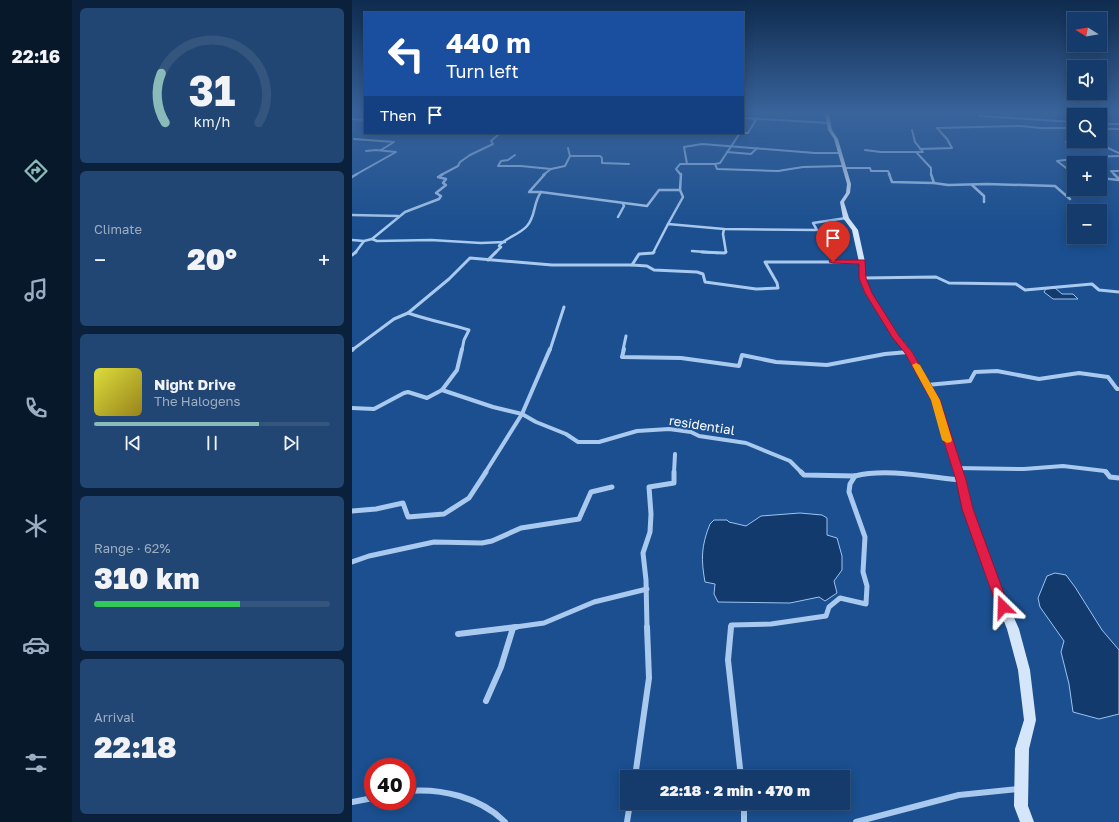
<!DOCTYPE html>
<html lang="en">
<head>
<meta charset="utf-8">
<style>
	body { margin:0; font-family:"Golos Text",sans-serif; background:#214673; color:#f1f3f6; height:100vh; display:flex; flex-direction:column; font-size:15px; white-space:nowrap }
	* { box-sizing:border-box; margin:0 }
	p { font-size:13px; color:#9dadc1 }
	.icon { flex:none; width:22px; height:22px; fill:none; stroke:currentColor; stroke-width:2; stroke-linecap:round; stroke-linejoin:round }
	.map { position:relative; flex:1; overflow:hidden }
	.drawer { display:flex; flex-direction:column; gap:8px; padding:8px; background:#0b203b; width:280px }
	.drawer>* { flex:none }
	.banner { position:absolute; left:12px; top:12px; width:380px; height:122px; border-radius:0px; box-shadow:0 2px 10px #0003,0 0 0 1px #33557e; background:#1a4fa0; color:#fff; overflow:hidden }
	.needle { width:26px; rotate:281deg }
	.tools { position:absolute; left:715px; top:12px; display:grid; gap:8px }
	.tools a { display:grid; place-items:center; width:40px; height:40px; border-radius:0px; background:#143b6b; box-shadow:0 2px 10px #0003,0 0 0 1px #33557e; font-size:20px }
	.speed { position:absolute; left:12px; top:758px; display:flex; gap:8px; font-size:20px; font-weight:700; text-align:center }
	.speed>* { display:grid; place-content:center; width:52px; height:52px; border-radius:50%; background:#143b6b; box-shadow:0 2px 10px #0003,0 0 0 1px #33557e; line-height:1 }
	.speed .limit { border:6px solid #d22; background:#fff; color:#111 }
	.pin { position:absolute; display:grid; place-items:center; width:34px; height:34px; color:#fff; margin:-41px -17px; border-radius:50% 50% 50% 0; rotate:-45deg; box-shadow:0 0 4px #0007 }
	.pin .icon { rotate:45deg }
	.me { position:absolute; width:44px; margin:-22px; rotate:338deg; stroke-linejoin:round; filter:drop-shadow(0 0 3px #0008) }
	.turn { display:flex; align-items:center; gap:14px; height:84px; padding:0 16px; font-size:18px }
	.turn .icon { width:52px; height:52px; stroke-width:2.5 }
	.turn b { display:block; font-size:28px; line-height:34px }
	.then { display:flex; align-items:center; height:38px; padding:0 16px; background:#0003; gap:8px; font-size:15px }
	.big { font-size:30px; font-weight:800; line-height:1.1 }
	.drawer .widget { flex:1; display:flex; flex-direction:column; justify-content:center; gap:6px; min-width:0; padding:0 14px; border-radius:6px; background:#214673 }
	.drawer .dial { align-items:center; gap:0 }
	.dial svg { height:104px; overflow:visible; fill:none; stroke:#33557e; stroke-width:7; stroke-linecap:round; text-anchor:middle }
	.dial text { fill:#f1f3f6; stroke:none }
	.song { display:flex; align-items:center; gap:12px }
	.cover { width:48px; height:48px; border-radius:6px; background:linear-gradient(135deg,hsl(60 70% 55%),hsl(50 70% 35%)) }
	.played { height:4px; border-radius:2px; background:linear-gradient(90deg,#8bbbb9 70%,#33557e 70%) }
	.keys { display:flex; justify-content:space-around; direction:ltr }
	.heat { display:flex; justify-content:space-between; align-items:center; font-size:22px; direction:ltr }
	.charge { height:6px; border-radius:3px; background:linear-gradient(90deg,#34c759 62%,#33557e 0) }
	.trip { position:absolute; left:268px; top:770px; width:230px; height:40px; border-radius:0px; background:#143b6b; box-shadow:0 2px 10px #0003,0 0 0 1px #33557e; font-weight:800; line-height:40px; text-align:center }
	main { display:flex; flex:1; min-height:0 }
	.tab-bar { display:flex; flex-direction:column; width:72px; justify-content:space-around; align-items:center; background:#08182b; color:#9dadc1 }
	.tab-bar .icon { width:28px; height:28px }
	.tab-bar .on { color:#8bbbb9 }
	.tab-bar b { font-size:18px; color:#f1f3f6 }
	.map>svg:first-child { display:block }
	.water { fill:#123a6d; stroke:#9cc4f0 }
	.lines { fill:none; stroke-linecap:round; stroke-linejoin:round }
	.street-far5 { stroke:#a9c9ee; stroke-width:2 }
	.street-far4 { stroke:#a9c9ee; stroke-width:2.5 }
	.street-far3 { stroke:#a9c9ee; stroke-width:3 }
	.street-far2 { stroke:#a9c9ee; stroke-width:4 }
	.street-far1 { stroke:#a9c9ee; stroke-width:5 }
	.street { stroke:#a9c9ee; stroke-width:6 }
	.secondary { fill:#d6e6fa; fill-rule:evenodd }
	.route { fill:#e11d48; stroke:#92132f }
	.slow { fill:#f59e0b }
	.labels { text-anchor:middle; stroke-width:4; stroke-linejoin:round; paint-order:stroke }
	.street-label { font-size:13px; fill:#fff; stroke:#1b4f8f }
</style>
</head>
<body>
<main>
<nav class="tab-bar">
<b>22:16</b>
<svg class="icon on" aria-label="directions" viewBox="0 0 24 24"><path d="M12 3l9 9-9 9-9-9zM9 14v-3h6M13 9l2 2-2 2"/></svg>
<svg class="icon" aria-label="music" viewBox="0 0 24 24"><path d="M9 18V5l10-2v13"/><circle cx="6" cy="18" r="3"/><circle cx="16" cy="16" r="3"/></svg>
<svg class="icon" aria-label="phone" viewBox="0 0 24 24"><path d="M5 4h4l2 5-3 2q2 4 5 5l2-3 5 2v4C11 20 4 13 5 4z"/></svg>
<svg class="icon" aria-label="climate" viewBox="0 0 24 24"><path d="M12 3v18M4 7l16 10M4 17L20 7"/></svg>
<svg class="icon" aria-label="car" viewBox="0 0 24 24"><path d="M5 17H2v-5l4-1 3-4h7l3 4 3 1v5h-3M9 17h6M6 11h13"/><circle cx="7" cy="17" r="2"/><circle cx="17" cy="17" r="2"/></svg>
<svg class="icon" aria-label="filters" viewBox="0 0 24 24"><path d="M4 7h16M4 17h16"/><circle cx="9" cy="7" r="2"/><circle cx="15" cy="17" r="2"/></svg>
</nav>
<section class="drawer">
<div class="widget dial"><svg viewBox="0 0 100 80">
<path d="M14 69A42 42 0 1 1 86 69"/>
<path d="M14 69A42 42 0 0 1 11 31" stroke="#8bbbb9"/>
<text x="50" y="56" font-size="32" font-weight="700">31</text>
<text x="50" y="72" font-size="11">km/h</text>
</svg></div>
<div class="widget"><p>Climate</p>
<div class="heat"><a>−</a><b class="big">20°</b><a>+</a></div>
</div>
<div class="widget">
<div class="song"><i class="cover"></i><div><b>Night Drive</b><p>The Halogens</p></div></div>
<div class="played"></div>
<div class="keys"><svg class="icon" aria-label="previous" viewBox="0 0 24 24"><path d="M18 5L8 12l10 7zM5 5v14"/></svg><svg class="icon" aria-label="pause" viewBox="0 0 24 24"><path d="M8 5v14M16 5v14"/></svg><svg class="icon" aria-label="next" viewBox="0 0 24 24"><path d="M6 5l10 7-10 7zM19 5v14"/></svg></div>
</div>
<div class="widget"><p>Range · 62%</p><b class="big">310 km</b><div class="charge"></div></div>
<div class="widget"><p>Arrival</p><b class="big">22:18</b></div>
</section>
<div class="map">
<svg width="767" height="822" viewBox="0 0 767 822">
	<rect width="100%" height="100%" fill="#1b4f8f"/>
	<g class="water">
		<path d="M 703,288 L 710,294 L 721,294 L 726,299 L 701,299 L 692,292 L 694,289 Z"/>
		<path d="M 448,513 L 470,515 L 475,518 L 475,535 L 485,538 L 490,556 L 490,570 L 482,581 L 485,593 L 473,601 L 467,597 L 438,603 L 366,602 L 362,594 L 363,584 L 353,582 C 349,560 349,546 358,524 L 362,520 L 375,520 L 377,522 L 394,526 L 409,516 Z"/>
		<path d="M 703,573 L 714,575 L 723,587 L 750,630 L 767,650 L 767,714 L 747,719 L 721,712 L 717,684 L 709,652 L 712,641 L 688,607 L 686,598 L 695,576 Z"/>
	</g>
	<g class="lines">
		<g class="street-far5">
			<path d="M 626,113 L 628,116 L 722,122"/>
			<path d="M 391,116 L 393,118 L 477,123"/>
			<path d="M 0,119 L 13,120"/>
			<path d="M 748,124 L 767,124"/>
			<path d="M 585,128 L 669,126 L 688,128 L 722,128"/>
			<path d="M 748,129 L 767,129"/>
			<path d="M 560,130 L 563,142 L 571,152 L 564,152 L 579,168 L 579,175"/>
			<path d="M 391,133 L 396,133 L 405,118"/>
			<path d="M 2,139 L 42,142 L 29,150"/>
			<path d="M 714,142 L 724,148 L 756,148 L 767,153"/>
			<path d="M 216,148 L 218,156"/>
			<path d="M 568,149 L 600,148 L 595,139 L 585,128"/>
			<path d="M 513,150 L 529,152 L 564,152"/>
			<path d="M 375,152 L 399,154 L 405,148"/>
			<path d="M 163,155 L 156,160 L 149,161 L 146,166 L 169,166 L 199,169 L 191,175"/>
			<path d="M 335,164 L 332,147 L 350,144 L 463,153 L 487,153"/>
			<path d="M 363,164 L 368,163 L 388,133"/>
			<path d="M 492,168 L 518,168 L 519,171 L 536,171 L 538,175"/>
			<path d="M 199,169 L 213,166 L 218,156 L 248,156 L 250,158 L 250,163 L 277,164"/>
			<path d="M 722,174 L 705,161 L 736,157 L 767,156"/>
			<path d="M 3,175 L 44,152 L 24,150 L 14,151"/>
			<path d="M 89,175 L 106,166 L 108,162 L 118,155 L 141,144 L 139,141 L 148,133"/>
			<path d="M 329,175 L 324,169 L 328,164 L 363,164 L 365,169 L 426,171 L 451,167 L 491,166"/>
			<path d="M 763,175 L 759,171 L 767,171"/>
		</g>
		<g class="street-far4">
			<path d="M 91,174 L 86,177 L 94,179 L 91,183 L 94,185 L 84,193 L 89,196 L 87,199 L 53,212 L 20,239 L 25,241 L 79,240 L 129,243 L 153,242"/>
			<path d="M 537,174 L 540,182 L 582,183 L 596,185 L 635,184 L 703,186 L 718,199"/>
			<path d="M 579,174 L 582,183"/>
			<path d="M 762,174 L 767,179"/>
			<path d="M 0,177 L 5,174"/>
			<path d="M 748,178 L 767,180"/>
			<path d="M 620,185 L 632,196 L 632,202"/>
			<path d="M 189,192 L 177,192 L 193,174"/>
			<path d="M 0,215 L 46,216"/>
			<path d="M 266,217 L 272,206 L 271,204"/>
			<path d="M 316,224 L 331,197 L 328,190 L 329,174"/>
			<path d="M 372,229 L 371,234 L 374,252 L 373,253"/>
			<path d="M 0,240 L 12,241 L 20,239"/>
			<path d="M 340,251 L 366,253"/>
			<path d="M 3,253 L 12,241"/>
			<path d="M 143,253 L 149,247 L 147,246 C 151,239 167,235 175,226 C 184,216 181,203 189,192 L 295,206 L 307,190 L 328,190"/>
			<path d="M 301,253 L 316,224 L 372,229 L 465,230 L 461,223 L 494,218"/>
		</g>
		<g class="street-far3">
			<path d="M 350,252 L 372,253 L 374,252"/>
			<path d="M 0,255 L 4,252"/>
			<path d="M 136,260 L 144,252"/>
			<path d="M 280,265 L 295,266 L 302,270 L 345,272 L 351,274 L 353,282 L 404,289 L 426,288 L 425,283 L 413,262 L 510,262"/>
			<path d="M 510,278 L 584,277 L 597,283 L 664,284 L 673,290 L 740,284 L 747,290 L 767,292"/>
			<path d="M 56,313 C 76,320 97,324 117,330 L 112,340 L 110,350"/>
			<path d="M 0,350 L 42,319 L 56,313 L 97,279 L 118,258 L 200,265 L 280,265 L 287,254 L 301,253 L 302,252"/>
			<path d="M 198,350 L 212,307"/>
			<path d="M 271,350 L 274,336"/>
		</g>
		<g class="street-far2">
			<path d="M 272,349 L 270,357 L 329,358 L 387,366 L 390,355 L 424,362 L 475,365 L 533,354 L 556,352"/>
			<path d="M 0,350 L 1,349"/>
			<path d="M 575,385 L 618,381 L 623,372 L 645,371 L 687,379 L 727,373 L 756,377 L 765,389 L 767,389"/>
			<path d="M 90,390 L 105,370 L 110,349"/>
			<path d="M 0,408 L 22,409 L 52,393 L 56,392 L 75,398 L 90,390 L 141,407 L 170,414 L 184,422 L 214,434 L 226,442 L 247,442 L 285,431 L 317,429 L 339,432 L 347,436 L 394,443 L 438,461 L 450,473"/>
			<path d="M 604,468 L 672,469 L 711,466 L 753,471 L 755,473"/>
			<path d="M 133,473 L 170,414 L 198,349"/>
			<path d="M 322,473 L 323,454"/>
		</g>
		<g class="street-far1">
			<path d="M 449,472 L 452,475 L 503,476 C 534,468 576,477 608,480"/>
			<path d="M 754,472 L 758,477 L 767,478"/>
			<path d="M 0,511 L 24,509 L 51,503 L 56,517 L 92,514 L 117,498 L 134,472"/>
			<path d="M 0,562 L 17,556 L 82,542 L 130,543 L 140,541 L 169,528 L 227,519 L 239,492 L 260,487"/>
			<path d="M 156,628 L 192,623 L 242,602 L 295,589"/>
			<path d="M 295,628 L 294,580 L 291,553 L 298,532 L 299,514 L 297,487 L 322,483 L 322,472"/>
			<path d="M 379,628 L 379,625 L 419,624 L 474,616 L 477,607 L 488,598 L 514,604 L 515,586 L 511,572 L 513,537 L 497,492 L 498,484 L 503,476"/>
		</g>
		<g class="street">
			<path d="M 379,627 L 376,660 L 389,777"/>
			<path d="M 106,634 L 164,627"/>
			<path d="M 134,701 L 149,667 L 161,628"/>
			<path d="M 283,777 L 297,678 L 295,627"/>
			<path d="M 55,791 C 89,788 128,797 153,822"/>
			<path d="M 0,802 L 21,798"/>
			<path d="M 392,803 L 392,822"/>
			<path d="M 275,822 L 278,803"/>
			<path d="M 504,822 L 607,795 L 667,789"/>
		</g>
		<path class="secondary" d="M 473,113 L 477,113 L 480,130 L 486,139 L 499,184 L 498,193 L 492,202 L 497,218 L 506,230 L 513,262 L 513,278 L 519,293 L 547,336 L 560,352 L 587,400 L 614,480 L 621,509 L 645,579 L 667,629 L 678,670 L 684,720 L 677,749 L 676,806 L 682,822 L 668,822 L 662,806 L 663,749 L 672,720 L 666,670 L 655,629 L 635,579 L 611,509 L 604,480 L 579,400 L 553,353 L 541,337 L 513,293 L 507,278 L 507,262 L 500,230 L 491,218 L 488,202 L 494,193 L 495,184 L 482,139 L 476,130 Z"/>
	</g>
	<linearGradient id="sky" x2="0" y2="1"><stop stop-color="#0f2b4f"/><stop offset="0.49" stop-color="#39639b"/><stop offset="1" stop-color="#39639b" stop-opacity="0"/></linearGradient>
	<rect width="767" height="229" fill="url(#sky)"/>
	<path class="route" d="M 478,260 L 513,260 L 514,278 L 520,293 L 547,336 L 560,352 L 588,400 L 614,480 L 621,509 L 657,607 L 656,611 L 651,613 L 647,611 L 645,607 L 610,509 L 604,480 L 579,400 L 553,353 L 540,337 L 513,293 L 507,278 L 507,264 L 481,263 L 477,262 Z"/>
	<path class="slow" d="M 564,363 L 568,365 L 588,400 L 600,440 L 599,442 L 595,443 L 590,440 L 579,400 L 560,365 Z"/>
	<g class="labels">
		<g class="street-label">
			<text transform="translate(350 425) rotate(9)" y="5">residential</text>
		</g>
	</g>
</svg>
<div class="tools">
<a><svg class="needle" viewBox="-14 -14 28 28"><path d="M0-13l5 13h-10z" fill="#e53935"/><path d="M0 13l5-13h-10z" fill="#9dadc1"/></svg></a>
<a><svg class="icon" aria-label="sound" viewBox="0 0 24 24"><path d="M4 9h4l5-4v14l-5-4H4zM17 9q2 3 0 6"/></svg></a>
<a><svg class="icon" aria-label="search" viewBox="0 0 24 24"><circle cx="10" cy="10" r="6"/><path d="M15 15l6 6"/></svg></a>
<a>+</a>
<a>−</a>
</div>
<div class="speed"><div class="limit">40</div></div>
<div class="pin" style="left:481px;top:262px;background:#d93025"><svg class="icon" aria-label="arrive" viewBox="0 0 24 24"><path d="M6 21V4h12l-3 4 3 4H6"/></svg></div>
<svg class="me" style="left:651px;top:607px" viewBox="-20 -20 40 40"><path d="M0-17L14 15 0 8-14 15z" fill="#e11d48" stroke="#fff" stroke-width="4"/></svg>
<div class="trip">22:18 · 2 min · 470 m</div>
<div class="banner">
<div class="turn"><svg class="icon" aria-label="left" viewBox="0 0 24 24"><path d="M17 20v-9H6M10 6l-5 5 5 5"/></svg><div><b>440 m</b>Turn left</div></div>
<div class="then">Then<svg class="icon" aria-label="arrive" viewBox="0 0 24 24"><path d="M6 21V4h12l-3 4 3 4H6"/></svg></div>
</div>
</div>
</main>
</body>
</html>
